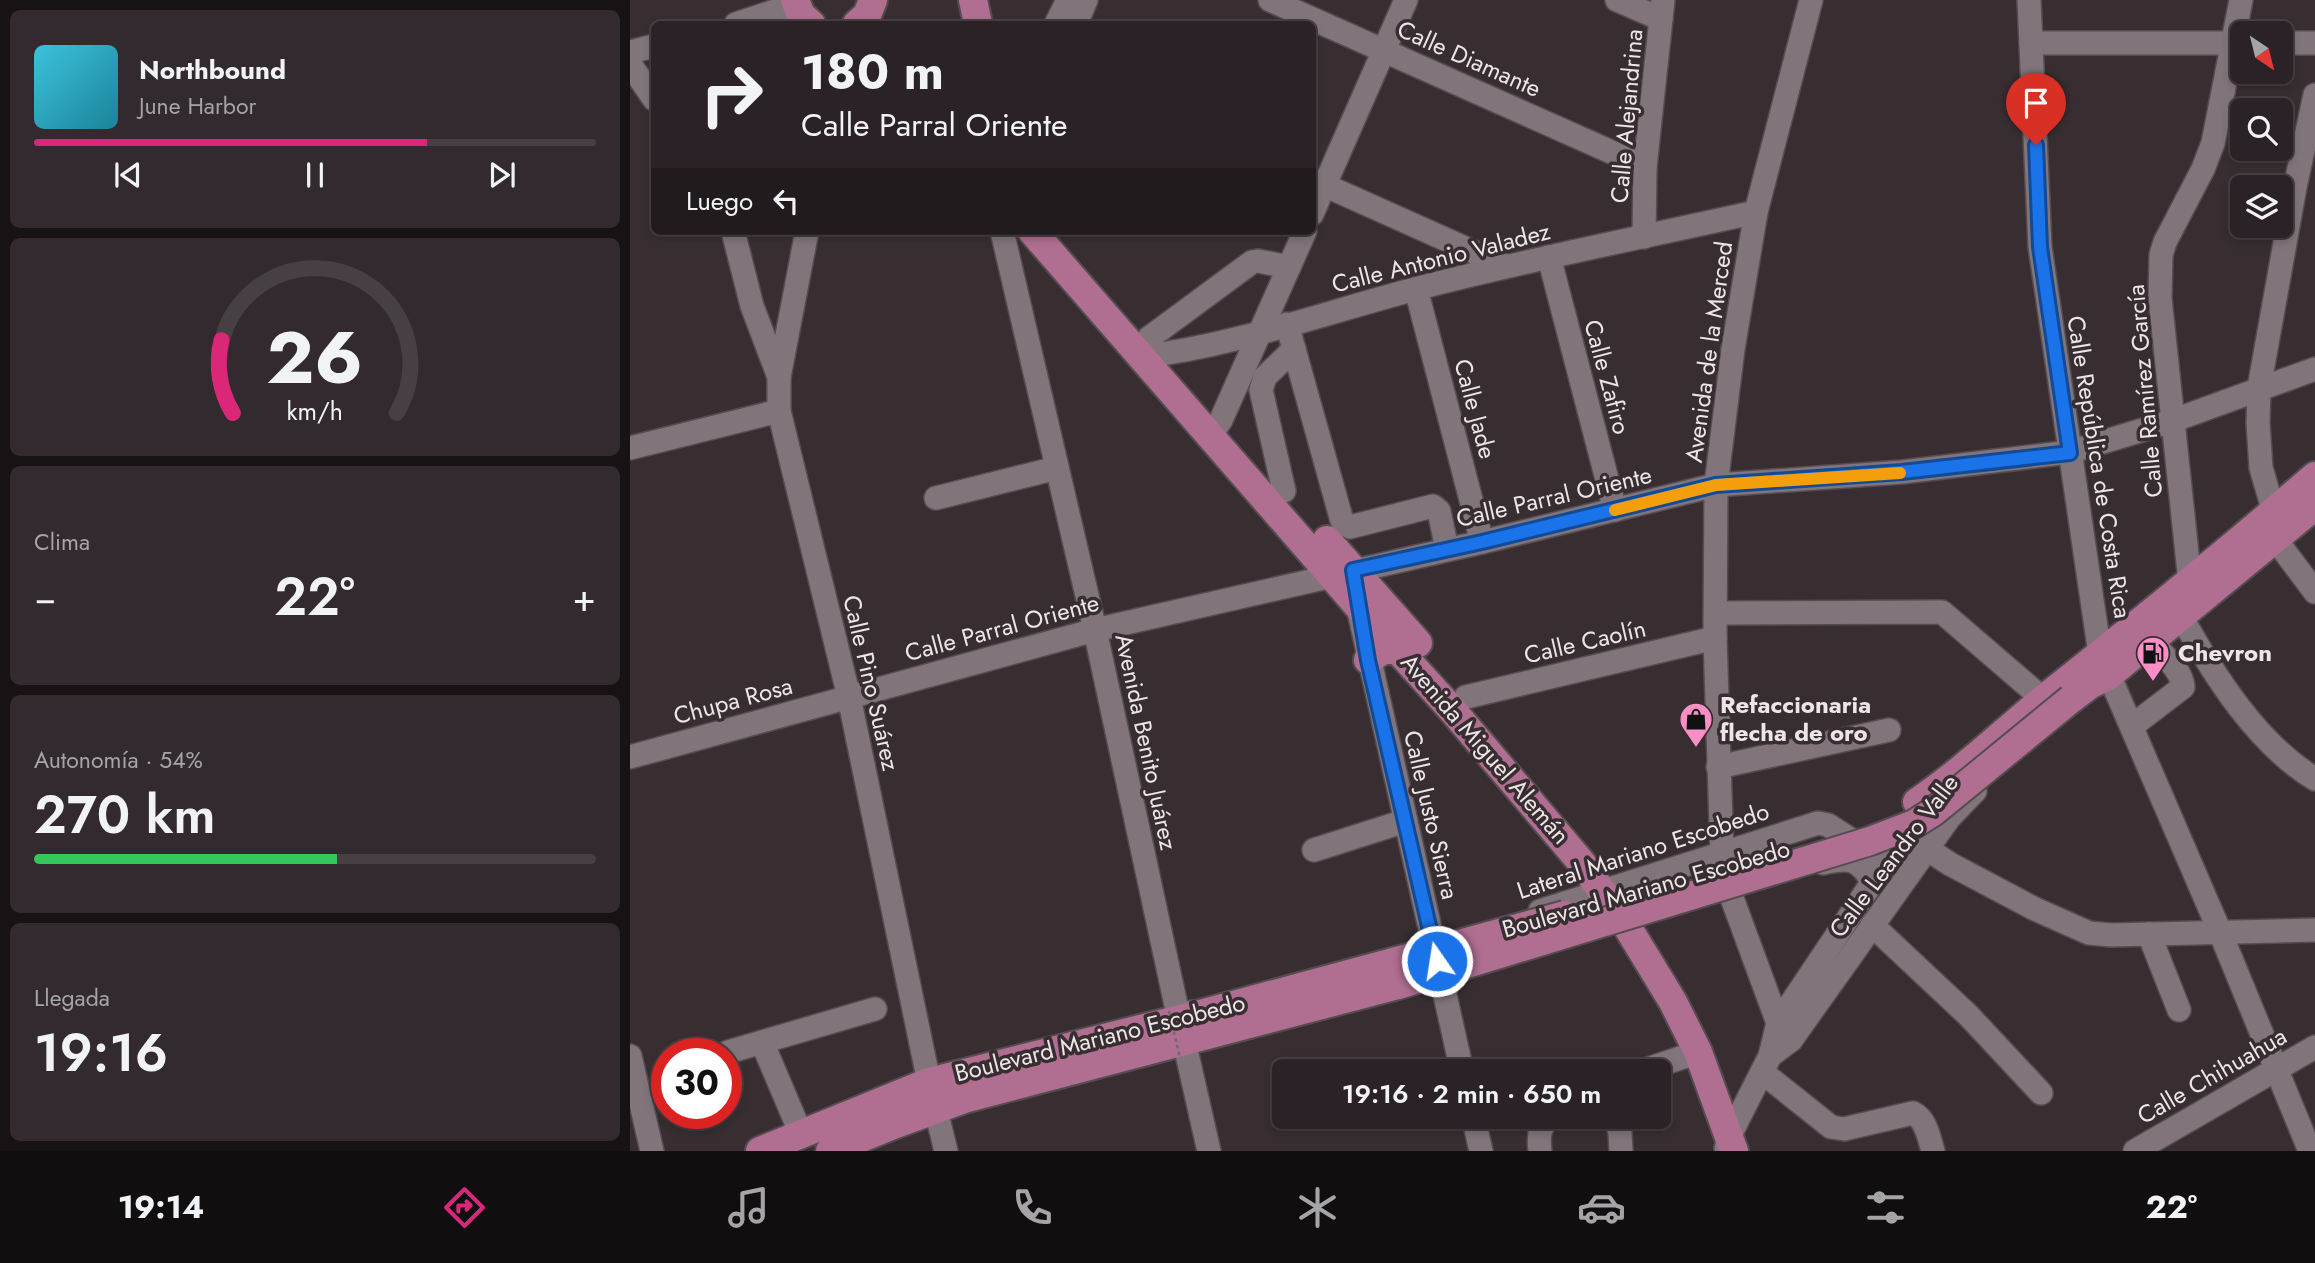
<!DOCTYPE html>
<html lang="es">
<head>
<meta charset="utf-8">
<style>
	body { margin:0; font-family:Jost,sans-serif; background:#322a2e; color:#f1f3f6; height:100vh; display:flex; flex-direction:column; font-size:26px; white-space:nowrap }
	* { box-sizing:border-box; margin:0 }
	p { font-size:23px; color:#a5a4a7 }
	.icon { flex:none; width:38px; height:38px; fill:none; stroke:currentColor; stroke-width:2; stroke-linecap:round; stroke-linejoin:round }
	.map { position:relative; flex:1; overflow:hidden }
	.panel { display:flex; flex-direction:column; gap:10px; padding:10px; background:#171315; width:630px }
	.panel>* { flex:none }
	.top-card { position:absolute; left:21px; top:21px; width:665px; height:214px; border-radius:10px; box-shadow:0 4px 10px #0003,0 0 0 2px #463f43; background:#2a2226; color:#f1f3f6; overflow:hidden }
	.needle { width:46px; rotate:145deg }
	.fabs { position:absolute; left:1600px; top:21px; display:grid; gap:14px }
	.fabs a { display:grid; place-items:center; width:63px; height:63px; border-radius:10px; background:#2a2226; box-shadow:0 4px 10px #0003,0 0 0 2px #463f43; font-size:35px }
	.speed { position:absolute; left:21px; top:1038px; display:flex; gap:14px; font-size:35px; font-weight:700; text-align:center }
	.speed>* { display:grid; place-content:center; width:91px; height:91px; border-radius:50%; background:#2a2226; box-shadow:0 4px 10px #0003,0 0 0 2px #463f43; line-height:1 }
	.speed .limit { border:10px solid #d22; background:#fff; color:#111 }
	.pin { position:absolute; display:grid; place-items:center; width:60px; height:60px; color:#fff; margin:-72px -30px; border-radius:50% 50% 50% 0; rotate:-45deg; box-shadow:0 0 7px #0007 }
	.pin .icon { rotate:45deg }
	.me { position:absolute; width:77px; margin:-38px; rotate:347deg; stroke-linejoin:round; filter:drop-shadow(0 0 5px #0008) }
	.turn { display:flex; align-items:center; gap:24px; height:147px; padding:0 35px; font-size:32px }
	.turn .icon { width:91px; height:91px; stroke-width:2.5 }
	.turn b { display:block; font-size:49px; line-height:60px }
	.then { display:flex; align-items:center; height:66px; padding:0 35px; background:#0003; gap:14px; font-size:26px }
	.big { font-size:52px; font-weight:600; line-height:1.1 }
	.panel .widget { flex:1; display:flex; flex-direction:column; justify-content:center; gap:10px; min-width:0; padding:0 24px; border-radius:10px; background:#322a2e }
	.panel .dial { align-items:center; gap:0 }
	.dial svg { height:182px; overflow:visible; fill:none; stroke:#463f43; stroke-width:7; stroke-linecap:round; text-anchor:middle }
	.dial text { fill:#f1f3f6; stroke:none }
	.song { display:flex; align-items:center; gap:21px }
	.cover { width:84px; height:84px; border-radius:10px; background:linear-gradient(135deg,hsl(190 70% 55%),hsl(190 70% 35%)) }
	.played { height:7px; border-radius:4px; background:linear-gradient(90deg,#db2777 70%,#463f43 70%) }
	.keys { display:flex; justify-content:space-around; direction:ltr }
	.heat { display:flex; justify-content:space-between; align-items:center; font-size:38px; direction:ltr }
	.charge { height:10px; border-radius:5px; background:linear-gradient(90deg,#34c759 54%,#463f43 0) }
	.trip { position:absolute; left:642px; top:1059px; width:399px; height:70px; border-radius:10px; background:#2a2226; box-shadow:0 4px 10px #0003,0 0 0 2px #463f43; font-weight:600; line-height:70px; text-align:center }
	.tabs { display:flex; height:112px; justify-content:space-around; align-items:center; background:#110e0f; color:#a5a4a7 }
	.tabs .icon { width:49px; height:49px }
	.tabs .active { color:#db2777 }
	.tabs b { font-size:32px; color:#f1f3f6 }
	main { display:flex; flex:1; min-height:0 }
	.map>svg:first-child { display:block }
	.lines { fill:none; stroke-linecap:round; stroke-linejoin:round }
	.minor-casing { stroke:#554c50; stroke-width:26 }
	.major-casing { stroke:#554c50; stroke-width:32 }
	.minor { stroke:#81757b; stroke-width:23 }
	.major { stroke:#b06e91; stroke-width:28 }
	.major-bridge-casing { stroke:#554c50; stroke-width:32; stroke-linecap:butt }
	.path-bridge { stroke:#72696d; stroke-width:2.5; stroke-dasharray:3.5 3.5; stroke-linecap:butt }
	.major-bridge { stroke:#b06e91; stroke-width:28 }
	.route-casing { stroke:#114b97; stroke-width:18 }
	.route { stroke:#1a73e8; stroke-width:12 }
	.slow { stroke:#f59e0b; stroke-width:12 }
	.labels { text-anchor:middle; stroke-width:7; stroke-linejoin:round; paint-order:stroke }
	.street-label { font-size:24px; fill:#ede6e9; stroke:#382e32 }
	.poi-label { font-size:24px; font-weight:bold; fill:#ede6e9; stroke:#382e32; text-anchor:start }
</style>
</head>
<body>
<main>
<section class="panel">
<div class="widget">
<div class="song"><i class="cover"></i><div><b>Northbound</b><p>June Harbor</p></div></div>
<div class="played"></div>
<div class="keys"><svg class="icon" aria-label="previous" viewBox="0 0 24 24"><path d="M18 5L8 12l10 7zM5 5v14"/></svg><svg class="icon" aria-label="pause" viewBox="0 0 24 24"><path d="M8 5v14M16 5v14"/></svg><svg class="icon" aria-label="next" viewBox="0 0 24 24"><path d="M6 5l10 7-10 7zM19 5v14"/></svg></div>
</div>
<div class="widget dial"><svg viewBox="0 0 100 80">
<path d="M14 69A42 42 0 1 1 86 69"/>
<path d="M14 69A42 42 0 0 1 9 37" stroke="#db2777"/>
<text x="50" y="56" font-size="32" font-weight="700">26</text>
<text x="50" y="72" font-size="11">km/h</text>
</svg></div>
<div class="widget"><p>Clima</p>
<div class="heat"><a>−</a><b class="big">22°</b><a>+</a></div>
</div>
<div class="widget"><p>Autonomía · 54%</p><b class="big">270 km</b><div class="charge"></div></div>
<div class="widget"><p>Llegada</p><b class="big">19:16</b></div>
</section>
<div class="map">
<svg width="1685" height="1151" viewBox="0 0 1685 1151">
	<rect width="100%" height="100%" fill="#382e32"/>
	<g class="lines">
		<defs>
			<g id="minor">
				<path d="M 640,0 L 1015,167"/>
				<path d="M 987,0 L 1031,19"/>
				<path d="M 1399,0 L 1410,247 L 1470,654 L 1590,932 L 1680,1151"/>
				<path d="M 106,24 L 166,4"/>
				<path d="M 426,24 L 438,0"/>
				<path d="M 446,24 L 456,0"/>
				<path d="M 1401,43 L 1612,43"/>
				<path d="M 1650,43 L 1685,43"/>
				<path d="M 0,52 L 24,46"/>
				<path d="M 0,64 L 24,99"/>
				<path d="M 683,180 L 875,266"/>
				<path d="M 682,214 L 776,0"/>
				<path d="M 103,231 L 122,306 L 149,377 L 149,411 L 219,697 L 299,1082 L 316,1151"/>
				<path d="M 372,231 L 465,630 L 549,1019 L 562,1012"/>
				<path d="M 1014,237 L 1015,167 L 1033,0"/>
				<path d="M 919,257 L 985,510"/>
				<path d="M 786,289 L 852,542"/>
				<path d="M 657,324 L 712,521 L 720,527 L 803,506 L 809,511 L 817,549"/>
				<path d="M 519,338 L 622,262 L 628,261 L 659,267"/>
				<path d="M 510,357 C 604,346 697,312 789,288 C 900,259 1014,237 1126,212"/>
				<path d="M 149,377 L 177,231"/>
				<path d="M 580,436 L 591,420 L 675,231"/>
				<path d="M 0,448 L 149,411"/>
				<path d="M 654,491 L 631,390 L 635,377 L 664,349"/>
				<path d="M 306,498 L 427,468"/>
				<path d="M 1644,512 L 1631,468 L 1628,423 L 1629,388 L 1665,187 L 1685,95"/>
				<path d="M 1646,540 L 1685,592"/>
				<path d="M 1560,582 L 1530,298 L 1531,255 L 1535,242 L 1573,169 L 1583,143 L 1611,0"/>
				<path d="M 727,603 L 832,1071"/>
				<path d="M 1086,613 L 1312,612 L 1413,699"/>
				<path d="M 1551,616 C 1583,674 1627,744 1685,779"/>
				<path d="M 836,697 L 1085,638"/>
				<path d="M 1502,726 L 1553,687 C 1552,670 1532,654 1521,641"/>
				<path d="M 0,757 L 465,630 L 852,542 L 1086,485 L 1272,472 L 1440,452 L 1542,421 L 1685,369"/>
				<path d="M 1088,767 L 1259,730"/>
				<path d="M 1293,837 L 1297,849 L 1320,864 L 1405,909 L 1459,933 L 1481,935 L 1685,930"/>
				<path d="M 684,850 L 775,821"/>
				<path d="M 1193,863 C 1220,857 1228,858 1243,882"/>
				<path d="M 910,911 L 1188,823 L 1198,825 L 1226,843 L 1259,858"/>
				<path d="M 1242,925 L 1339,1016 L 1411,1093"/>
				<path d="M 1519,934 L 1549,1010"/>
				<path d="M 1161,1040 L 1148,1023 L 1099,890 L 1092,855 L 1085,638 L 1086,485 L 1103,349 L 1126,212 L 1181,0"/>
				<path d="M 554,1041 L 579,1151"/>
				<path d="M 132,1042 L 171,1134"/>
				<path d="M 98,1052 L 245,1009"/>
				<path d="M 0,1056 L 22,1151"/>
				<path d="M 1140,1056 L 1161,1040 L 1297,849 L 1319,818 L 1345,791"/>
				<path d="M 1012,1071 L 1068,1052"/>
				<path d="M 1132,1072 L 1201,1127 L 1214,1129 L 1283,1113 C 1296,1119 1299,1138 1303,1151"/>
				<path d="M 843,1116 L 851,1151"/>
				<path d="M 985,1116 L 990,1133 L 991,1151"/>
				<path d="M 1096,1148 L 1103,1129 L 1140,1056 L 1148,1023 L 1250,871"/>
				<path d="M 910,1151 C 908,1134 909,1122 927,1116"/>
				<path d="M 1505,1151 L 1685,1047"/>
			</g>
			<g id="major">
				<path d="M 165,0 L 171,15 L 181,24"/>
				<path d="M 343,0 L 348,24"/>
				<path d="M 227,24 L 237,15 L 243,0"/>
				<path d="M 402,231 L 728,606 L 823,711 L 951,862 L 995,923 L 1043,1002 L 1068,1052 L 1104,1151"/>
				<path d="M 697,540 L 788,643"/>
				<path d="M 738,660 L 753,650 L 770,650"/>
				<path d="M 1441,699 L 1461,684 L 1478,676 L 1685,506"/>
				<path d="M 1287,802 C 1333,771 1373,732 1416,697 C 1507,625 1597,552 1685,476"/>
				<path d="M 130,1151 L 299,1082 L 570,1014 L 763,962"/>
				<path d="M 200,1151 L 263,1125 L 334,1099 L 768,985"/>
			</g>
		</defs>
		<use href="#minor" class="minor-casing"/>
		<use href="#major" class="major-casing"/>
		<use href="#minor" class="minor"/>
		<use href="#major" class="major"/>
		<defs>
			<g id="major-bridge">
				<path d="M 763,962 L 935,915"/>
				<path d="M 768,985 L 1240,841 L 1284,824 L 1303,812 L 1441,699"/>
			</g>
		</defs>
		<use href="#major-bridge" class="major-bridge-casing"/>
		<path class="path-bridge" d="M 539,1011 L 550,1058"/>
		<use href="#major-bridge" class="major-bridge"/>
	</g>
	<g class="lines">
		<defs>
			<path id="route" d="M 807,961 L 738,660 L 723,570 L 852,542 L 1086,485 L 1272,472 L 1440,453 L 1410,247 L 1406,145"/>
		</defs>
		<use href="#route" class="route-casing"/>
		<use href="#route" class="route"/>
		<path class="slow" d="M 985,510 L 1086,485 L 1270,473"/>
	</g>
	<defs>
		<symbol id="fuel-pin" viewBox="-11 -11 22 30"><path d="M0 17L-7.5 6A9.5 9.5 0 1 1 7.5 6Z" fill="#fa8fc6" stroke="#382e32"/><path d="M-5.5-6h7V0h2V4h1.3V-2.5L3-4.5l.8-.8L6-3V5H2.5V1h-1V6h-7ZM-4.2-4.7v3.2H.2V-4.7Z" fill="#111"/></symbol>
		<symbol id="shop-pin" viewBox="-11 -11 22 30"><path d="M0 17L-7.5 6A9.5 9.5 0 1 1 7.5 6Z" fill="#fa8fc6" stroke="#382e32"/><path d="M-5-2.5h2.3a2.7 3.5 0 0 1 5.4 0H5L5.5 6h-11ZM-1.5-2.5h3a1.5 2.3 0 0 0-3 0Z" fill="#111"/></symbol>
	</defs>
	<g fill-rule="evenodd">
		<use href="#fuel-pin" x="1504" y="634" width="38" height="52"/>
		<use href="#shop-pin" x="1047" y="700" width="38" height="52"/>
	</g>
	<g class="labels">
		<g class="street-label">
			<text transform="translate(839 59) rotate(24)" y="8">Calle Diamante</text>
			<text transform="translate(997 116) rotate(-85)" y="8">Calle Alejandrina</text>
			<text transform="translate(811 258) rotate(-14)" y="8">Calle Antonio Valadez</text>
			<text transform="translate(1079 352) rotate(-82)" y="8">Avenida de la Merced</text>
			<text transform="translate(977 377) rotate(75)" y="8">Calle Zafiro</text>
			<text transform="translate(1515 391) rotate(-95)" y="8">Calle Ramírez García</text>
			<text transform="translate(845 409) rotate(75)" y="8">Calle Jade</text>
			<text transform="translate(1469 467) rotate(81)" y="8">Calle República de Costa Rica</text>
			<text transform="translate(924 497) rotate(-13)" y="8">Calle Parral Oriente</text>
			<text transform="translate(372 628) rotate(-15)" y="8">Calle Parral Oriente</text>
			<text transform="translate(955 642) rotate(-13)" y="8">Calle Caolín</text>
			<text transform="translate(241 683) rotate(77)" y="8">Calle Pino Suárez</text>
			<text transform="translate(103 701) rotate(-15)" y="8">Chupa Rosa</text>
			<text transform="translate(516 742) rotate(78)" y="8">Avenida Benito Juárez</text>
			<text transform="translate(855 749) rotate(49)" y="8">Avenida Miguel Alemán</text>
			<text transform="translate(801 815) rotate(77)" y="8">Calle Justo Sierra</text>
			<text transform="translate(1013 851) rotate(-18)" y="8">Lateral Mariano Escobedo</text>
			<text transform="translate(1264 856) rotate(-53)" y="8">Calle Leandro Valle</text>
			<text transform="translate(1016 889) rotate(-16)" y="8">Boulevard Mariano Escobedo</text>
			<text transform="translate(470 1038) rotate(-14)" y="8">Boulevard Mariano Escobedo</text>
			<text transform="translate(1582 1076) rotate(-30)" y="8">Calle Chihuahua</text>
		</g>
		<g class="poi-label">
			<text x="1548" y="661">Chevron</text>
			<text x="1090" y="713">Refaccionaria<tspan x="1090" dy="28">flecha de oro</tspan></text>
		</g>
	</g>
</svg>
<div class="fabs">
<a><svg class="needle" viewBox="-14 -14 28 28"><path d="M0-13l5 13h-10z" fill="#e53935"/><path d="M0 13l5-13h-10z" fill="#a5a4a7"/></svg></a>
<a><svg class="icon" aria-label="search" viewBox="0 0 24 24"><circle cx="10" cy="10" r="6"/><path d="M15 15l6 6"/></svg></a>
<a><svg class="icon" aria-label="layers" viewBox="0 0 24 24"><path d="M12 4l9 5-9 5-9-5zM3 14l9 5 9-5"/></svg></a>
</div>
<div class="speed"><div class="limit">30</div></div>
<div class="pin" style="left:1406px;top:145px;background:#d93025"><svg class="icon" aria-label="arrive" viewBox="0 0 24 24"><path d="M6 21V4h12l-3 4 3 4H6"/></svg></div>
<svg class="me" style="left:807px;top:961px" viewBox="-20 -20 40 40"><circle r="17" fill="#1a73e8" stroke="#fff" stroke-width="3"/><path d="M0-11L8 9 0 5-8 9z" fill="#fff"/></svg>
<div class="trip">19:16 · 2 min · 650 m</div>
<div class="top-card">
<div class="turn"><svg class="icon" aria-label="right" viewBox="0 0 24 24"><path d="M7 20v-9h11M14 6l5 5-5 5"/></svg><div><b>180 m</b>Calle Parral Oriente</div></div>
<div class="then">Luego<svg class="icon" aria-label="left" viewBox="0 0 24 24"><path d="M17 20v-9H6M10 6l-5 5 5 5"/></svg></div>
</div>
</div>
</main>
<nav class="tabs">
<b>19:14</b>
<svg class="icon active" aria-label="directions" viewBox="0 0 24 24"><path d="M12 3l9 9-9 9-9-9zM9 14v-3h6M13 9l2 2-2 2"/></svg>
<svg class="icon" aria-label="music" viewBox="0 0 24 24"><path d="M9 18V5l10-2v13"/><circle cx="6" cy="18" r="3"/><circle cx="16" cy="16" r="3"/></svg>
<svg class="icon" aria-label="phone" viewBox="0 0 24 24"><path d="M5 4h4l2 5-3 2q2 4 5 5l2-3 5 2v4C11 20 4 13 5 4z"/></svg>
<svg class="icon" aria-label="climate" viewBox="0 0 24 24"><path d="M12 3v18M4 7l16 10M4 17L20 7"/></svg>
<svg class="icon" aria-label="car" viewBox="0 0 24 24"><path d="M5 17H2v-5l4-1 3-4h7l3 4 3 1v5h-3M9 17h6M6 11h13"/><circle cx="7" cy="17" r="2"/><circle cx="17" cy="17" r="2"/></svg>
<svg class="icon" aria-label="filters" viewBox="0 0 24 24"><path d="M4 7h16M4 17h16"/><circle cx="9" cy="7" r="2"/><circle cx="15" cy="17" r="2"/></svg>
<b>22°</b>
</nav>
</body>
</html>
